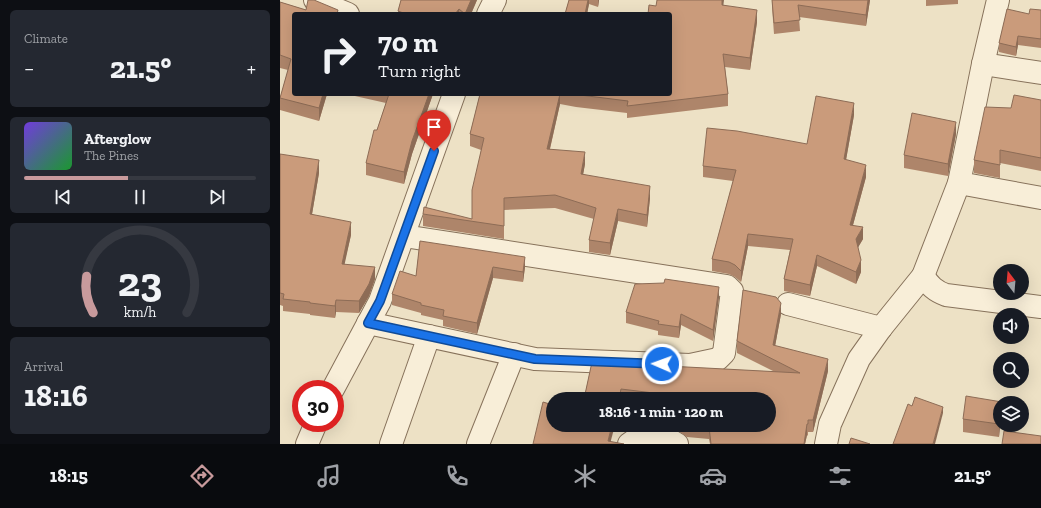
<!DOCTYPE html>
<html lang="en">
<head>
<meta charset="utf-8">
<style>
	body { margin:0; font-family:"Zilla Slab",serif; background:#242831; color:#f1f3f6; height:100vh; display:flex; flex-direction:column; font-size:15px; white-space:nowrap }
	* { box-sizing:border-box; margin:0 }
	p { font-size:13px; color:#9ea1a6 }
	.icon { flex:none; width:22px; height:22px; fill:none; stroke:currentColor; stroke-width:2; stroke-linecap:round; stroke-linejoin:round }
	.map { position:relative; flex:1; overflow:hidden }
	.details { display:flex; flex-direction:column; gap:10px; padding:10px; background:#0d0f14; width:280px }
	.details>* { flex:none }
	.guide { position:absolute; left:12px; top:12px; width:380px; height:84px; border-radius:4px; box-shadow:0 4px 16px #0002; background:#171b24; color:#f1f3f6; overflow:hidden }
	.needle { width:26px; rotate:344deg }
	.controls { position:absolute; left:713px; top:264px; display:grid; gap:8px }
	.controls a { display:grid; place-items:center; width:36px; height:36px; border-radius:50%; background:#171b24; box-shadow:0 4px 16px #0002; font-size:20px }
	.speed { position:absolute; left:12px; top:380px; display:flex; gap:8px; font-size:20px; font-weight:700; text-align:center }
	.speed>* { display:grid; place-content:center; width:52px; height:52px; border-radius:50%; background:#171b24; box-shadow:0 4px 16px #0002; line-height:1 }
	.speed .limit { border:6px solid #d22; background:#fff; color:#111 }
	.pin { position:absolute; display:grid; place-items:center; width:34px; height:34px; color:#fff; margin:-41px -17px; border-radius:50% 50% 50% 0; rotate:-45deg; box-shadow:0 0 4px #0007 }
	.pin .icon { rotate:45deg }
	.me { position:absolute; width:44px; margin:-22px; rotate:272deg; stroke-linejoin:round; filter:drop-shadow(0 0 3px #0008) }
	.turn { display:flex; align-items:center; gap:14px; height:84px; padding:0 20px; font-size:18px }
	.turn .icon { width:52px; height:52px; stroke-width:2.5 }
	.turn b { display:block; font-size:28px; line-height:34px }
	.big { font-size:30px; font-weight:700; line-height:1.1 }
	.details .tile { flex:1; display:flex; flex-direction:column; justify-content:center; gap:6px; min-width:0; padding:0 14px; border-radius:6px; background:#242831 }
	.details .dial { align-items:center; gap:0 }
	.dial svg { height:104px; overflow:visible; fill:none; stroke:#363941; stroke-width:7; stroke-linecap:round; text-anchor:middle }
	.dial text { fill:#f1f3f6; stroke:none }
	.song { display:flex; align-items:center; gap:12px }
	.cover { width:48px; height:48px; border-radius:6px; background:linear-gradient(135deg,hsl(260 70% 55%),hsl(130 70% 35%)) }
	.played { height:4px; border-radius:2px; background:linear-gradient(90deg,#c89a9c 45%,#363941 45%) }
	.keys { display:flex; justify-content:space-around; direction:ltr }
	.heat { display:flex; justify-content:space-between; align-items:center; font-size:22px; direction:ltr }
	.trip { position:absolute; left:266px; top:392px; width:230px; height:40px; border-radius:20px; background:#171b24; box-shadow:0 4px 16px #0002; font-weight:700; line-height:40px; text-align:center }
	.menu { display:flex; height:64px; justify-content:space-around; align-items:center; background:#090b0e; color:#9ea1a6 }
	.menu .icon { width:28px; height:28px }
	.menu .current { color:#c89a9c }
	.menu b { font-size:18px; color:#f1f3f6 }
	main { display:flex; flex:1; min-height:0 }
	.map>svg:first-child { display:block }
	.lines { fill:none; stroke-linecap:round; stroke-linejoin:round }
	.street-casing { stroke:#87725b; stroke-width:24 }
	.street { stroke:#f8eed8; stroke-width:22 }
	.wall { fill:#ae856a }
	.shaded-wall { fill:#8d6c56 }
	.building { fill:#ca9b7b; stroke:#8d6c56 }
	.route-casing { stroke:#114b97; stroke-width:10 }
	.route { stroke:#1a73e8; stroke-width:7 }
</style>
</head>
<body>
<main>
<section class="details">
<div class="tile"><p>Climate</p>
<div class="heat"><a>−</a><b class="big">21.5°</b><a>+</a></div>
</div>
<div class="tile">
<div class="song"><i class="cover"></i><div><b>Afterglow</b><p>The Pines</p></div></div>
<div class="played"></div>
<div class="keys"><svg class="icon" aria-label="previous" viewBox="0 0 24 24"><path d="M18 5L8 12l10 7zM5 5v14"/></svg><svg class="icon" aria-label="pause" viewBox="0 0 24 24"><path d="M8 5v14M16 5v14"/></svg><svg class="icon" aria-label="next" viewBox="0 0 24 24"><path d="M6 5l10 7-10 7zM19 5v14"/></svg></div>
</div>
<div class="tile dial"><svg viewBox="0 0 100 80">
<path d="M14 69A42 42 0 1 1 86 69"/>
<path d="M14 69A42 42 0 0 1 9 41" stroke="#c89a9c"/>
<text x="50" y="56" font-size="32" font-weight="700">23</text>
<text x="50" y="72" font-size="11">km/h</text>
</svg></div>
<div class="tile"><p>Arrival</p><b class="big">18:16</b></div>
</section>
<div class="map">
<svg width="761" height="444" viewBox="0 0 761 444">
	<rect width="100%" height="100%" fill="#ede1c5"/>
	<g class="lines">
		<defs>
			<g id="street">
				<path d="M 35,0 L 68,14"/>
				<path d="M 208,14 L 215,0"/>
				<path d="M 703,64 L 761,73"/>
				<path d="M 679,183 L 761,198"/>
				<path d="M 643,276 C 650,286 655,291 666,295 L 761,307"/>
				<path d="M 508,304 L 601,328"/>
				<path d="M 88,323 L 255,359 L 410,365 L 438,359 L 444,353 L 452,291 L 447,286 L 124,236"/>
				<path d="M 53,389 L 100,301 L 174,94"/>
				<path d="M 27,444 L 36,423"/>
				<path d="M 111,444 L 149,336"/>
				<path d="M 198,444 L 234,354"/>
				<path d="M 349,444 C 362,433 383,434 397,444"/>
				<path d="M 546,444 L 550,424 L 579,359 L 601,328 L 643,276 L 679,183 L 703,64 L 718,0"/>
			</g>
		</defs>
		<use href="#street" class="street-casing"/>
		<use href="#street" class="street"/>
	</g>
	<g class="wall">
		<path d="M 121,0 L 197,0 L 191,14 L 118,14 L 118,11 Z"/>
		<path d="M 289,0 L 319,0 L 318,7 L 309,4 L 307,14 L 285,14 Z"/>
		<path d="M 492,0 L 590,0 L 586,26 L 519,17 L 520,31 L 494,34 L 492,7 Z"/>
		<path d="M 646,0 L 678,0 L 678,4 L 646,6 Z"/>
		<path d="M 0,2 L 26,10 L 58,14 L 14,14 L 47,94 L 39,121 L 0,110 L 0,98 L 8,70 L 0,68 Z"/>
		<path d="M 444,5 L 477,22 L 470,70 L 445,67 L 448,94 L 448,106 L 347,118 L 347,113 L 296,107 L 280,104 L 270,149 L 305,164 L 303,174 L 370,198 L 367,227 L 338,221 L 330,255 L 309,252 L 309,240 L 314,219 L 275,208 L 224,210 L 224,239 L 143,226 L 143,214 L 192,219 L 201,150 L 190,146 L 190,134 L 200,94 L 390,94 L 376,6 Z"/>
		<path d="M 761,10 L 761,48 L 738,45 L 736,56 L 719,52 L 719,43 L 749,14 Z"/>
		<path d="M 66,94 L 153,94 L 132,154 L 124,184 L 86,175 L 86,163 L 106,103 Z"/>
		<path d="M 761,100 L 761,171 L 720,163 L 720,178 L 694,173 L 694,160 L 731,108 Z"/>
		<path d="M 574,115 L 566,160 L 586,177 L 573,225 L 583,239 L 578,247 L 581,272 L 576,284 L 537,266 L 530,296 L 504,291 L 504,279 L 510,250 L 468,246 L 461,282 L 455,277 L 449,274 L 432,271 L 432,259 L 453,181 L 423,177 L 423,166 L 527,144 Z"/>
		<path d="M 676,134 L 668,176 L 624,168 L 624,155 Z"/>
		<path d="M 0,154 L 39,173 L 32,214 L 71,235 L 64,264 L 95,279 L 89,296 L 79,313 L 56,312 L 55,318 L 30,315 L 30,314 L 3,311 L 3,306 L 0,305 Z"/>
		<path d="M 140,241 L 245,267 L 243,282 L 213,278 L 197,334 L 163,326 L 163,320 L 141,315 L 141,313 L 112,305 L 112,294 L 136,276 Z"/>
		<path d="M 439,297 L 433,341 L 401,325 L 399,338 L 378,335 L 378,331 L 346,323 L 346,312 Z"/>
		<path d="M 501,314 L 495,346 L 548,371 L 533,432 L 528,432 L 528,436 L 527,435 L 525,444 L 430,444 L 429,439 L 407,437 L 397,430 L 397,425 L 489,425 L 489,399 L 304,399 L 312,362 L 495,372 L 457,353 L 457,341 Z"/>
		<path d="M 722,402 L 719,437 L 683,432 L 683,419 Z"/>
	</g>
	<g class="shaded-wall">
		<path d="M 191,0 L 197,0 L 191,14 L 185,14 Z"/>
		<path d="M 308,0 L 309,0 L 309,4 L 307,14 L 305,14 Z"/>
		<path d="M 318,0 L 319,0 L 318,7 Z"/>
		<path d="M 442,0 L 444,0 L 442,17 Z"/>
		<path d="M 588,0 L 590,0 L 586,26 L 586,15 Z"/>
		<path d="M 179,9 L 179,14 L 175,14 Z"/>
		<path d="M 477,10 L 477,22 L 470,70 L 470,58 Z"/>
		<path d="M 738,36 L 738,45 L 736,56 L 736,47 Z"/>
		<path d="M 43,94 L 47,94 L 39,121 L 39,108 Z"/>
		<path d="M 149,94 L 153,94 L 132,154 L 124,184 L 124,172 L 132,141 Z"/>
		<path d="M 280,94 L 280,104 L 267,161 L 267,149 Z"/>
		<path d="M 574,103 L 574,115 L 564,171 L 564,159 Z"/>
		<path d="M 676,122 L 676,134 L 668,176 L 668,164 Z"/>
		<path d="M 305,152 L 305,164 L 301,186 L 301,174 Z"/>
		<path d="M 39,160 L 39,173 L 30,226 L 30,214 Z"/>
		<path d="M 586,165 L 586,177 L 570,236 L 570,225 Z"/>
		<path d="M 370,186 L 370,198 L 367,227 L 367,215 Z"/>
		<path d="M 338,209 L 338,221 L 330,255 L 330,243 Z"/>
		<path d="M 71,222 L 71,235 L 62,276 L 62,264 Z"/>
		<path d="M 583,227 L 583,239 L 576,251 L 576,239 Z"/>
		<path d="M 468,234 L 468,246 L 461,282 L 461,271 Z"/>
		<path d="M 537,255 L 537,266 L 530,296 L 530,285 Z"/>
		<path d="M 245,257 L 245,267 L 243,282 L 243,272 Z"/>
		<path d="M 581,260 L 581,272 L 576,284 L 576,272 Z"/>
		<path d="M 95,267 L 95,279 L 89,296 L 79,313 L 79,301 Z"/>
		<path d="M 213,267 L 213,278 L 197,334 L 197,323 Z"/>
		<path d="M 439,287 L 439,297 L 433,341 L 433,330 Z"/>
		<path d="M 56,300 L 56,312 L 55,318 L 55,306 Z"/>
		<path d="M 501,303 L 501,314 L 493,357 L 493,345 Z"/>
		<path d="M 401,314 L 401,325 L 399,338 L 399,327 Z"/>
		<path d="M 548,359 L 548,371 L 533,432 L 533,420 Z"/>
		<path d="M 341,389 L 341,399 L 339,399 Z"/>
		<path d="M 663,407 L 663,413 L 655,444 L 653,444 Z"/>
		<path d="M 720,415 L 720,425 L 719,437 L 719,424 Z"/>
		<path d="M 527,424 L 527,435 L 525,444 L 524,444 Z"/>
		<path d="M 332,425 L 335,425 L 330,444 L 328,441 Z"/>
	</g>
	<g class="building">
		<path d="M 28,0 L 34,0 L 58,10 L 57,14 L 14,14 L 14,94 L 43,94 L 39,108 L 0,98 L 11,59 L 0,55 L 0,2 L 26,10 Z"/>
		<path d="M 121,0 L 191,0 L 185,14 L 179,9 L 175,14 L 126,14 L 118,11 Z"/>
		<path d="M 289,0 L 308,0 L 305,14 L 285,14 Z"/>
		<path d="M 377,0 L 442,0 L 442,5 L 477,10 L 470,58 L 443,54 L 448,94 L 347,106 L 348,101 L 292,94 L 390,94 L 390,14 L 368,14 L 369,5 L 376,6 Z"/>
		<path d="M 492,0 L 588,0 L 586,15 L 518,5 L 520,20 L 494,23 Z"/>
		<path d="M 727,9 L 749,14 L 750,9 L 761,10 L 761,39 L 738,36 L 736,47 L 719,43 Z"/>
		<path d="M 109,94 L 149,94 L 132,141 L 124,172 L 86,163 L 94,130 L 97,130 Z"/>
		<path d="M 200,94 L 280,94 L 267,149 L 305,152 L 301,174 L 370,186 L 367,215 L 338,209 L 330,243 L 309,240 L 316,208 L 275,195 L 224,198 L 224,226 L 143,214 L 144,207 L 192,219 L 192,190 L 204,138 L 190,134 Z"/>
		<path d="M 734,95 L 761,100 L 761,158 L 720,150 L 720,165 L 694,160 L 705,107 L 731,108 Z"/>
		<path d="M 536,96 L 574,103 L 564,159 L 586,165 L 570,225 L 583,227 L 576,239 L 581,260 L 576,272 L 537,255 L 530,285 L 504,279 L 513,239 L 468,234 L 461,271 L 455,265 L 449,262 L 432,259 L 456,170 L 423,166 L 427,128 L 457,131 L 527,144 Z"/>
		<path d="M 632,113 L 676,122 L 668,164 L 624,155 Z"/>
		<path d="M 0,154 L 39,160 L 30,214 L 71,222 L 62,264 L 95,267 L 89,284 L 79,301 L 56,300 L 55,306 L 30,303 L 30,302 L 3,299 L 4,294 L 0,293 Z"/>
		<path d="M 140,241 L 245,257 L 243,272 L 213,267 L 197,323 L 163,316 L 164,310 L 141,305 L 141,303 L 112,294 L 120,271 L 136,276 Z"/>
		<path d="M 385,279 L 439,287 L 433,330 L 401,314 L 399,327 L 378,324 L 379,321 L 346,312 L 355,284 L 384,283 Z"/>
		<path d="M 463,290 L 496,297 L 501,303 L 493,345 L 548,359 L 533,420 L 528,420 L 528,424 L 527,424 L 524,444 L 431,444 L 429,427 L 407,426 L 406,425 L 489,425 L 489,399 L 398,399 L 398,396 L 341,389 L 339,399 L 304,399 L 312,362 L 520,373 L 457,341 Z"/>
		<path d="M 686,396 L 722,402 L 722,403 L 720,403 L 720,415 L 719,424 L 683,419 Z"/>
		<path d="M 635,397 L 663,407 L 653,444 L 613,444 L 628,404 L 632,406 Z"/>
		<path d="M 263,402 L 273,405 L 273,425 L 332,425 L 328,441 L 344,444 L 253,444 Z"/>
		<path d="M 724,431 L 761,436 L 761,444 L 722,444 Z"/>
		<path d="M 571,438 L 590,444 L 569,444 Z"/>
	</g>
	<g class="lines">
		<defs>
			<path id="route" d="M 154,151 L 100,301 L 88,323 L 255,359 L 382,364"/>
		</defs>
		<use href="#route" class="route-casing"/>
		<use href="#route" class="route"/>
	</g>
</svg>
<div class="controls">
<a><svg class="needle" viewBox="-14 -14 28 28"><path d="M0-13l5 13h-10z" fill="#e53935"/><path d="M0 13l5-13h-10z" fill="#9ea1a6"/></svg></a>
<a><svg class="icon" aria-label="sound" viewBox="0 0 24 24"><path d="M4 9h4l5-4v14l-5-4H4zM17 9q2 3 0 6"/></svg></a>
<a><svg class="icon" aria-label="search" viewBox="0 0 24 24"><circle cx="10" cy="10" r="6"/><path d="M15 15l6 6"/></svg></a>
<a><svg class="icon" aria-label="layers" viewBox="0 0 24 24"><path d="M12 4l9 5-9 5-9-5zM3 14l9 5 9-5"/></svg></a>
</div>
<div class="speed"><div class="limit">30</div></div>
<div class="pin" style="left:154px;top:151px;background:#d93025"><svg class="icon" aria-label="arrive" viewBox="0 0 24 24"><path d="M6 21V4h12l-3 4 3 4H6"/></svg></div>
<svg class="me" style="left:382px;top:364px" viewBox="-20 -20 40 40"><circle r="17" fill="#1a73e8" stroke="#fff" stroke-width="3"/><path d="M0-11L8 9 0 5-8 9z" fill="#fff"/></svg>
<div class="trip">18:16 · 1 min · 120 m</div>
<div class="guide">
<div class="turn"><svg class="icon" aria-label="right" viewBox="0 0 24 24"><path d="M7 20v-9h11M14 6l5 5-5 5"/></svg><div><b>70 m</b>Turn right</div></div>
</div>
</div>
</main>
<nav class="menu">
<b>18:15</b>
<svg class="icon current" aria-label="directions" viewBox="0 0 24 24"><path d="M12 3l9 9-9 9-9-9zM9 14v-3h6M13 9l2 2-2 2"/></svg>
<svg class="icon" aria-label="music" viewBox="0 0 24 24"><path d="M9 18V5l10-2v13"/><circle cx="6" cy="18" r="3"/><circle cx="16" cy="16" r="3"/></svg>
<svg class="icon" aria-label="phone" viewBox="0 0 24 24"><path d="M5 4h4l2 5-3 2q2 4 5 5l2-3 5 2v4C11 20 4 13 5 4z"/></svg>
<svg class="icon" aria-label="climate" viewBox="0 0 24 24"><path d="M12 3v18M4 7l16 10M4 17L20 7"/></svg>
<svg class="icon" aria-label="car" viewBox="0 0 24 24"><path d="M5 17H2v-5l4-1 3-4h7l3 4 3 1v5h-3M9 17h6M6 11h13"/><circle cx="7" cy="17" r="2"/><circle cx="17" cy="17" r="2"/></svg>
<svg class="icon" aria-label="filters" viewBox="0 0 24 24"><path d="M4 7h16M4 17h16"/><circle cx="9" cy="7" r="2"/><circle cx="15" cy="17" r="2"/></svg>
<b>21.5°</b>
</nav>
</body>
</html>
